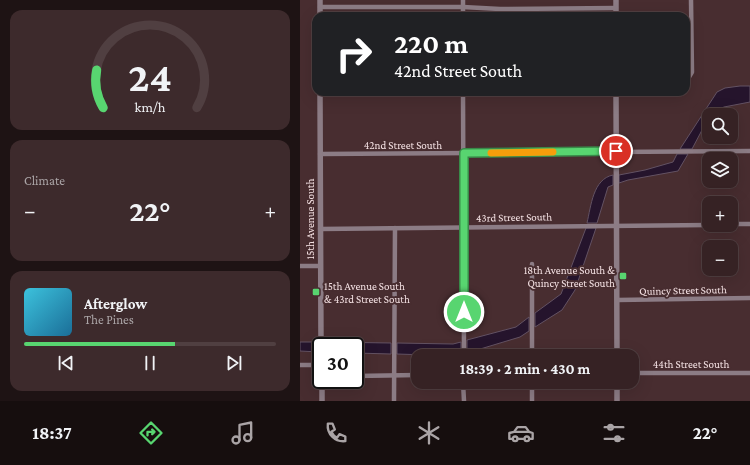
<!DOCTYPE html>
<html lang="en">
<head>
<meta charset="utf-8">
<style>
	body { margin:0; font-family:"Crimson Pro",serif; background:#3d2a2c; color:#f1f3f6; height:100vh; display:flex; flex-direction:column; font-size:15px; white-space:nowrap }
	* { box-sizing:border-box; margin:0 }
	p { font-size:13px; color:#aaa4a6 }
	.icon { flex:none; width:22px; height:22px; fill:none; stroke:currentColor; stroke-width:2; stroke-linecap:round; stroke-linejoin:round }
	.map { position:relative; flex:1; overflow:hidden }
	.panel { display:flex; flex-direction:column; gap:10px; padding:10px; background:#1e1314; width:300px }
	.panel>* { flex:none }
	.guide { position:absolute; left:12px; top:12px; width:378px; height:84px; border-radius:12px; box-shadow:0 4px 16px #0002,0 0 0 1px #503f41; background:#202124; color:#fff; overflow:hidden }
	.controls { position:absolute; left:402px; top:108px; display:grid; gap:8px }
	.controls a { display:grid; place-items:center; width:36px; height:36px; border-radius:8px; background:#362224; box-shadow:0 4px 16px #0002,0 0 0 1px #503f41; font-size:20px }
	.speed { position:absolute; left:12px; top:337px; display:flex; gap:8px; font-size:20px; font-weight:700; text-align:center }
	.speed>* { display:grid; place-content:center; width:52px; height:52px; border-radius:50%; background:#362224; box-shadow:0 4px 16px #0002,0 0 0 1px #503f41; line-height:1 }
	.speed .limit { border:2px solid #111; border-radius:6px; background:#fff; color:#111 }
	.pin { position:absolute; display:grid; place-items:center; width:34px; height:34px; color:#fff; margin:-17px; border:2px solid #fff; border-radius:50%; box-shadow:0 1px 4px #0007 }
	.me { position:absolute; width:44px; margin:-22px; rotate:0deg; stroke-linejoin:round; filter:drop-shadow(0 0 3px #0008) }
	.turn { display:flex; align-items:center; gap:14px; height:84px; padding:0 16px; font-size:18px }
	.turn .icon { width:52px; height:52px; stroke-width:2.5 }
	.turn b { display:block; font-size:28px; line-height:34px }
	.big { font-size:30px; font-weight:700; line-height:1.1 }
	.panel .card { flex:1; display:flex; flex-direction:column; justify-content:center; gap:6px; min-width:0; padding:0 14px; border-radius:12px; background:#3d2a2c }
	.panel .dial { align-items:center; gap:0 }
	.dial svg { height:104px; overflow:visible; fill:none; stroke:#503f41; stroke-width:7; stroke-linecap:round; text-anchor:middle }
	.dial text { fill:#f1f3f6; stroke:none }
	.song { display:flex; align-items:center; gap:12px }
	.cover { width:48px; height:48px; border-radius:6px; background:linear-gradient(135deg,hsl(190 70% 55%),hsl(200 70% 35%)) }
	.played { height:4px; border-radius:2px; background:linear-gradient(90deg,#58d570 60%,#503f41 60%) }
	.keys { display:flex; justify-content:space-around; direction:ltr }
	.heat { display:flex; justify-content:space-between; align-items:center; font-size:22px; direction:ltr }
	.trip { position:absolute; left:111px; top:349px; width:228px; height:40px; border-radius:12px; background:#362224; box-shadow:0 4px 16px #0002,0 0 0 1px #503f41; font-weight:700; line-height:40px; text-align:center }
	.tab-bar { display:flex; height:64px; justify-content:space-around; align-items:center; background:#160e0e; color:#aaa4a6 }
	.tab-bar .icon { width:28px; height:28px }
	.tab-bar .active { color:#58d570 }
	.tab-bar b { font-size:18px; color:#f1f3f6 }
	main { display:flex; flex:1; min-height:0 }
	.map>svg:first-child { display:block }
	.water { fill:#25142c; stroke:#635263 }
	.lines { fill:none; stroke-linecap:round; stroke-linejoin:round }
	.minor { stroke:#8c7c85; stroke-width:4.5 }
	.tertiary { stroke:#8c7c85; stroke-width:5.5 }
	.route-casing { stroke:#398a49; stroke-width:10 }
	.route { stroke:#58d570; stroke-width:7 }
	.slow { stroke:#f59e0b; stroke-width:7 }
	.poi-dot { fill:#58d570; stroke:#482d30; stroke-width:1.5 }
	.labels { text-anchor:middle; stroke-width:4; stroke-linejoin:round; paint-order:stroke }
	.street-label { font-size:11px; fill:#f5e2e4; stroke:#482d30 }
	.poi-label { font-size:11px; fill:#f5e2e4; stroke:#482d30; text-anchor:end }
</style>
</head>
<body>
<main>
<section class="panel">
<div class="card dial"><svg viewBox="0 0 100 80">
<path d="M14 69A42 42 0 1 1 86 69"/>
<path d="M14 69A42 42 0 0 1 9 40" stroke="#58d570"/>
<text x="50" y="56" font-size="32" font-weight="700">24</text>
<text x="50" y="72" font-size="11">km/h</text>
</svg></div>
<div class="card"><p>Climate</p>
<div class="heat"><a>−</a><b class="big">22°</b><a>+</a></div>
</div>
<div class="card">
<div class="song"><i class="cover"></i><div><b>Afterglow</b><p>The Pines</p></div></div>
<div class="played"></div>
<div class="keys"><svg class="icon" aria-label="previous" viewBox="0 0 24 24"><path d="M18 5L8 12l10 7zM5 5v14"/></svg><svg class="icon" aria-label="pause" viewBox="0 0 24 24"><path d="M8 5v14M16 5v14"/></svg><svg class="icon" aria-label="next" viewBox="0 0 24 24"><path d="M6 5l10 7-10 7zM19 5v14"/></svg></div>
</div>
</section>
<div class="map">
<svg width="450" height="401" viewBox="0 0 450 401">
	<rect width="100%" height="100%" fill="#482d30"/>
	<g class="water">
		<path d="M 440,86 L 450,86 L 450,102 L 424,107 L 411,113 L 392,149 L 380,149 L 417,92 L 425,88 Z"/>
		<path d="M 377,154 L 388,154 L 378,171 L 328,180 L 319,183 L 319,175 L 345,170 L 373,162 Z"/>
		<path d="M 313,175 L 313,185 L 308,187 L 297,223 L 287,223 C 291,206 293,179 313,175 Z"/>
		<path d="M 286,228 L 296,228 L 275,290 L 262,310 L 235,327 L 235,313 L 261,294 Z"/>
		<path d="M 229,317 L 229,331 L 220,337 L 167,353 L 167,340 L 216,327 Z"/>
		<path d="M 0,342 L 18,342 L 19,352 L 0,351 Z"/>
		<path d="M 24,342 L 91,343 L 91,354 L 55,353 L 55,346 L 24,346 Z"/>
		<path d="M 161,342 L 161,355 L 158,356 L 97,354 L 97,343 L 153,344 Z"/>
	</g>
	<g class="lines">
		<g class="minor">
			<path d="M 20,7 L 163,7 L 200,9 L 316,8"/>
			<path d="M 163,16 L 163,0"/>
			<path d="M 386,77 L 389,77 L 392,72 L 391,0"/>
			<path d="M 163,92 L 164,356"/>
			<path d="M 20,154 L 450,151"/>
			<path d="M 431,224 L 450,224"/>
			<path d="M 20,229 L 409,225"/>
			<path d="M 232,264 L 232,356"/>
			<path d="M 0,266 L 20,266"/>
			<path d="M 317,300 L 450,298"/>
			<path d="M 0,365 L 21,365"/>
			<path d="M 332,373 L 450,373"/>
			<path d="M 55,376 L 118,375"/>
			<path d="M 163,382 L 164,401"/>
			<path d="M 94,401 L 95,228"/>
			<path d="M 232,401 L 232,382"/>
		</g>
		<g class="tertiary">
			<path d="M 20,0 L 20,16"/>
			<path d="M 316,0 L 316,16"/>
			<path d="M 20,92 L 21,346"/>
			<path d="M 316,92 L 317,356"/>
			<path d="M 317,382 L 317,401"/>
			<path d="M 22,401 L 22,380"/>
		</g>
	</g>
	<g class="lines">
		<defs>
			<path id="route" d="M 164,312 L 164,153 L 316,151"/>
		</defs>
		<use href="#route" class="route-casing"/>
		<use href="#route" class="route"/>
		<path class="slow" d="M 191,153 L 253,152"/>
	</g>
	<g class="poi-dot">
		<rect x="319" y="272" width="8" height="8" rx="2"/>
		<rect x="12" y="288" width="8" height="8" rx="2"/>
	</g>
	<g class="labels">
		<g class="street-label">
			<text x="103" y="149">42nd Street South</text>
			<text transform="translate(214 217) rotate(-1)" y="4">43rd Street South</text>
			<text transform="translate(10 219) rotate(-90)" y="4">15th Avenue South</text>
			<text transform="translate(383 290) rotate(-1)" y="4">Quincy Street South</text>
			<text x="391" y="368">44th Street South</text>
		</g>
		<g class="poi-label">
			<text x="315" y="274">18th Avenue South &amp;<tspan x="315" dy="13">Quincy Street South</tspan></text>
			<text x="24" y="290" text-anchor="start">15th Avenue South<tspan x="24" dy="13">&amp; 43rd Street South</tspan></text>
		</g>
	</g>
</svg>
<div class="controls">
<a><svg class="icon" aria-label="search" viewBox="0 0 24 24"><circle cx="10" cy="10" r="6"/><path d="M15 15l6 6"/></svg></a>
<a><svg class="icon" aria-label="layers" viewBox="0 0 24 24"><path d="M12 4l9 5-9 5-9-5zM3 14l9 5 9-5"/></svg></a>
<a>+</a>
<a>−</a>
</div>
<div class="speed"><div class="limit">30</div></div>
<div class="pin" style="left:316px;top:151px;background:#d93025"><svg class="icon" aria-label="arrive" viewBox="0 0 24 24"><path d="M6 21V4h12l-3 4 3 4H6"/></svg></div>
<svg class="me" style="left:164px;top:312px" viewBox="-20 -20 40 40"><circle r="17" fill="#58d570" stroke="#fff" stroke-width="3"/><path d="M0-11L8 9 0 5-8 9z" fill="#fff"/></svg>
<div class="trip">18:39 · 2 min · 430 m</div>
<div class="guide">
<div class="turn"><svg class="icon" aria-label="right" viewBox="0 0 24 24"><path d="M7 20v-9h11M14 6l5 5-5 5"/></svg><div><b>220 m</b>42nd Street South</div></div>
</div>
</div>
</main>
<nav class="tab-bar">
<b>18:37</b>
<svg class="icon active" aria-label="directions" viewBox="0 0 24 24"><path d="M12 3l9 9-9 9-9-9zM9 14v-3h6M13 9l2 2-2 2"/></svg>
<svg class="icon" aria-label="music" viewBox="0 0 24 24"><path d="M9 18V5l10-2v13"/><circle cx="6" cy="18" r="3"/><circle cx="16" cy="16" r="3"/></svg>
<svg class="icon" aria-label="phone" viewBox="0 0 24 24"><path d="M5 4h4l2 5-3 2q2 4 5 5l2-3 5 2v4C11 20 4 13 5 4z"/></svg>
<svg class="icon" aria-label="climate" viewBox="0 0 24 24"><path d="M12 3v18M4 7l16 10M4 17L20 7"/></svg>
<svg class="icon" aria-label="car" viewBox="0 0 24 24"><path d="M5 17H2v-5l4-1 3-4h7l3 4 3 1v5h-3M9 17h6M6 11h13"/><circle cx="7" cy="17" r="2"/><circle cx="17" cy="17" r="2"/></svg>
<svg class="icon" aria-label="filters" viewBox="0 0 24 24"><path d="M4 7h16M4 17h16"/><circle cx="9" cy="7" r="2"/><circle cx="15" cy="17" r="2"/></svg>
<b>22°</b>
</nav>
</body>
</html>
